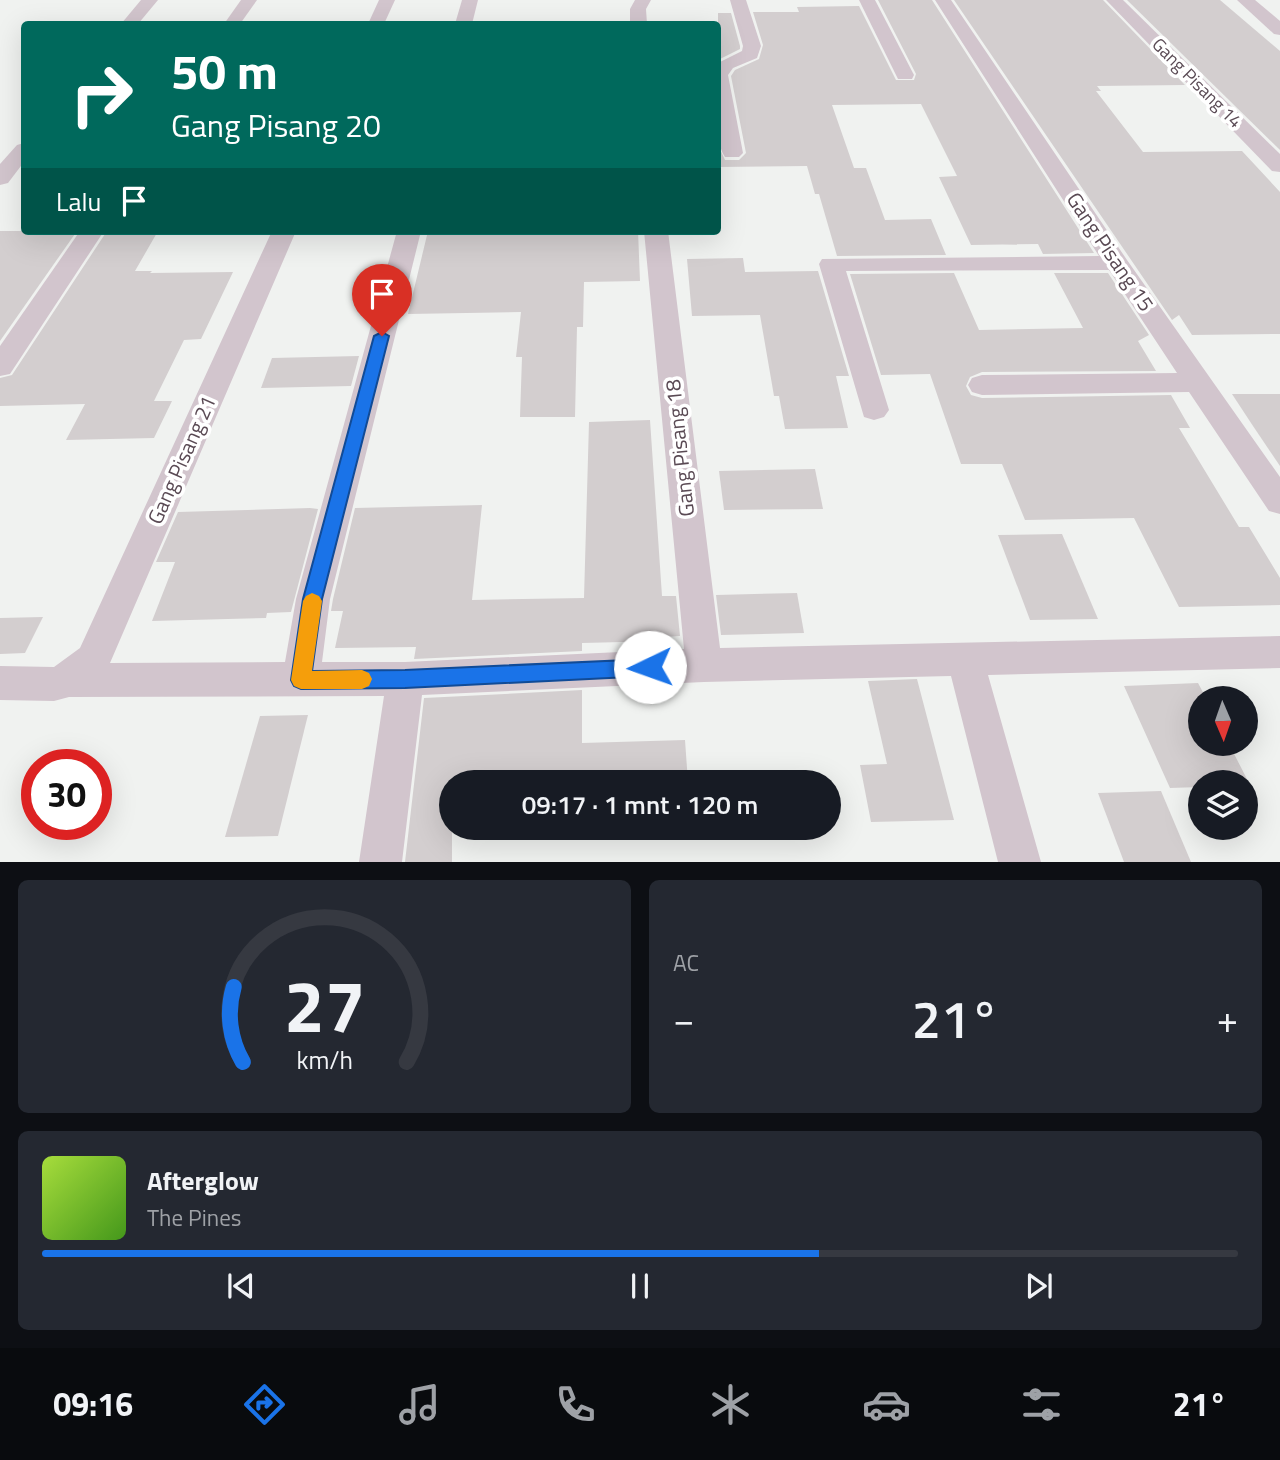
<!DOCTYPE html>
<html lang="id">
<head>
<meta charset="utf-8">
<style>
	body { margin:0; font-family:"Titillium Web",sans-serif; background:#242831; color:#f1f3f6; height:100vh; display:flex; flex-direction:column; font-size:26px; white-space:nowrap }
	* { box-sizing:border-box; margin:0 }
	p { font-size:23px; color:#9ea1a6 }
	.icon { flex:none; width:38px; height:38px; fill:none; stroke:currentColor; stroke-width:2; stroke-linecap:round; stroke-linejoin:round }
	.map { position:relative; height:862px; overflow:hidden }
	.details { display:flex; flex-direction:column; gap:18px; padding:18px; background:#0d0f14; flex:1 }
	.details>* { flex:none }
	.banner { position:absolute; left:21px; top:21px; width:700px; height:214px; border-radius:7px; box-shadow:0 7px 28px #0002; background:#00695c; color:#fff; overflow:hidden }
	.needle { width:46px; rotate:178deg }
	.buttons { position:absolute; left:1188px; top:686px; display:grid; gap:14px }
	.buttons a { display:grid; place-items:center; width:70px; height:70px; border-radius:50%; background:#171b24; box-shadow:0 7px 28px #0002; font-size:35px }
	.speed { position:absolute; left:21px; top:749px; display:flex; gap:14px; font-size:35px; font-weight:700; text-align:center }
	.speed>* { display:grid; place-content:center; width:91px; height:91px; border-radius:50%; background:#171b24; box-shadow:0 7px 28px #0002; line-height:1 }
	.speed .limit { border:10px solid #d22; background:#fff; color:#111 }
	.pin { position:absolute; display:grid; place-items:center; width:60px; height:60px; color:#fff; margin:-72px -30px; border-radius:50% 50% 50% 0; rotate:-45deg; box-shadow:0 0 7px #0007 }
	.pin .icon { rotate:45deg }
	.me { position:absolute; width:77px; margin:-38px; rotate:267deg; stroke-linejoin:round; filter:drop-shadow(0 0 5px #0008) }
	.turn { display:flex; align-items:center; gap:24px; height:147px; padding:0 35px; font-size:32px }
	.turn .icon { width:91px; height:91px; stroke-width:2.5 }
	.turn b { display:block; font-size:49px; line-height:60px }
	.then { display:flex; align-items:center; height:66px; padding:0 35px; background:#0003; gap:14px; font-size:26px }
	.big { font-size:52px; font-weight:600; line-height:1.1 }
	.details .widget { flex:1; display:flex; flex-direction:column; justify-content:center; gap:10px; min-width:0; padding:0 24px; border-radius:10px; background:#242831 }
	.details .dial { align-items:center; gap:0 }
	.dial svg { height:182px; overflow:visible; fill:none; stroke:#363941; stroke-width:7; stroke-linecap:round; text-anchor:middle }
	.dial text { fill:#f1f3f6; stroke:none }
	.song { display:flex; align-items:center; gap:21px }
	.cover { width:84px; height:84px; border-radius:10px; background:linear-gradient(135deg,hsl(80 70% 55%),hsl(100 70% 35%)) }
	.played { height:7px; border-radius:4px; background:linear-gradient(90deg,#1a73e8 65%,#363941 65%) }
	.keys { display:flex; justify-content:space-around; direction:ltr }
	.heat { display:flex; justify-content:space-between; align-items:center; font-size:38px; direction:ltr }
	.details .tiles { flex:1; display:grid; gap:18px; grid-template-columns:1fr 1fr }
	.widget:last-child { grid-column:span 2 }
	.trip { position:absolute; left:439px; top:770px; width:402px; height:70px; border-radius:35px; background:#171b24; box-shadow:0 7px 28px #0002; font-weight:600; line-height:70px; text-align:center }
	.tabs { display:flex; height:112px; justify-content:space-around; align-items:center; background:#090b0e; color:#9ea1a6 }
	.tabs .icon { width:49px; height:49px }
	.tabs .active { color:#1a73e8 }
	.tabs b { font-size:32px; color:#f1f3f6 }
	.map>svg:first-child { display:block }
	.building { fill:#d3cecf }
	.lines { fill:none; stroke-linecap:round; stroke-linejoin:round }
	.street { fill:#d2c5cd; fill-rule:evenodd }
	.route { fill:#1a73e8; stroke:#114b97; stroke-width:2 }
	.slow { fill:#f59e0b }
	.labels { text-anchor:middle; stroke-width:7; stroke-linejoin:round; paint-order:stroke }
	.far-street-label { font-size:18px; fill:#5a4a54; stroke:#fff }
	.street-label { font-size:21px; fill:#5a4a54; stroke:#fff }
</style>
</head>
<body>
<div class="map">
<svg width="1280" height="862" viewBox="0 0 1280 862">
	<rect width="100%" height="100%" fill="#f0f2f0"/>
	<g class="building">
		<path d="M 878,0 L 932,0 L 1094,253 L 1043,254 L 1038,244 L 971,245 L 939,177 L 957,176 L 921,104 L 832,105 L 854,168 L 866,168 L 885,220 L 931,219 L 946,255 L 837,256 L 819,194 L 815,194 L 807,166 L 718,167 L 718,145 L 725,160 L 739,160 L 746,153 L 731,76 L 735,70 L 759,59 L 763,45 L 753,12 L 799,12 L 797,7 L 859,6 L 896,80 L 914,80 L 916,74 Z"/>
		<path d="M 954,0 L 1103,0 L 1185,85 L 1097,86 L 1101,91 L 1096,91 L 1143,152 L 1242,151 L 1280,192 L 1280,334 L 1192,335 L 1179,315 L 1172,320 Z"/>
		<path d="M 1127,0 L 1220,0 L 1280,51 L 1280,150 Z"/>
		<path d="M 718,13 L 731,13 L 740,46 L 740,49 L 718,60 Z"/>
		<path d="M 0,231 L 77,231 L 0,341 Z"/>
		<path d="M 107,231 L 158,231 L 135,271 L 152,271 L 150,273 L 233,272 L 201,339 L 184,340 L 154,401 L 172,401 L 154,438 L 66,440 L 85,404 L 0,406 L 0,378 L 12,375 Z"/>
		<path d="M 428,231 L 638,231 L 640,281 L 584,282 L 583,327 L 577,327 L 575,417 L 520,417 L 522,357 L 516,357 L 521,312 L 408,314 Z"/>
		<path d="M 743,258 L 745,272 L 818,271 L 849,376 L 836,376 L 848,428 L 785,429 L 779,396 L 774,396 L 760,315 L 692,316 L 687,259 Z"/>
		<path d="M 954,273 L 979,330 L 1083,328 L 1054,273 L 1108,273 L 1149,335 L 1138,341 L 1156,371 L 982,372 L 970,377 L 966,386 L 971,395 L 982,398 L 1171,395 L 1190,428 L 1179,428 L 1239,527 L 1249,527 L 1280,578 L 1280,605 L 1179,607 L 1134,518 L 1025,520 L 1002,464 L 961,464 L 930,374 L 881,375 L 850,274 Z"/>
		<path d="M 359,356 L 351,386 L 261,388 L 272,358 Z"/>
		<path d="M 1232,394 L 1280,394 L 1280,466 L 1251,423 Z"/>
		<path d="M 650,420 L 662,596 L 676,596 L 680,636 L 664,637 L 664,641 L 582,643 L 582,651 L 414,659 L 416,647 L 335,648 L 343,611 L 331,611 L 333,599 L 355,508 L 482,505 L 472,600 L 584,598 L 589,422 Z"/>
		<path d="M 815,469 L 823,509 L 724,510 L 719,471 Z"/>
		<path d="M 310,508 L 318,509 L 291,612 L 267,613 L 266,618 L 152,621 L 175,562 L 156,562 L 178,512 Z"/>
		<path d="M 1062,534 L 1098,619 L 1030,620 L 998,535 Z"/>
		<path d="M 797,593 L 804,633 L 721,635 L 716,595 Z"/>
		<path d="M 43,617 L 25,653 L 0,654 L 0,618 Z"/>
		<path d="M 917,679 L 954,820 L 871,822 L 860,765 L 887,764 L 868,681 Z"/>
		<path d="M 1198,683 L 1206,698 L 1200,698 L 1200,744 L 1229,744 L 1250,785 L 1246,786 L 1246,782 L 1200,782 L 1200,787 L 1170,788 L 1124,686 Z"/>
		<path d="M 582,690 L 582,743 L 685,740 L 688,782 L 452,782 L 452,862 L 405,862 L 424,698 Z"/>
		<path d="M 308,715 L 278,836 L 225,837 L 260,716 Z"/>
		<path d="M 1161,791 L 1191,862 L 1124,862 L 1098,793 Z"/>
		<path d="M 615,828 L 691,828 L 691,835 L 615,838 Z"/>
	</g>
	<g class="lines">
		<g class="street">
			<path d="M 141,0 L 158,0 L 138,24 L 121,24 Z"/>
			<path d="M 241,0 L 257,0 L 240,24 L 224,24 Z"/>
			<path d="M 379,0 L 395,0 L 384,24 L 368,24 Z"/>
			<path d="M 462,0 L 478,0 L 472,24 L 455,24 Z"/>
			<path d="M 635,0 L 651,0 L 646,9 L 647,24 L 630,24 L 630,9 Z"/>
			<path d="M 730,0 L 746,0 L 761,46 L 757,58 L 733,68 L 728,75 L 743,153 L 739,157 L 725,157 C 712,138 718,87 718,63 L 742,51 L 743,46 Z"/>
			<path d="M 859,0 L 875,0 L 914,75 L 912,79 L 898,79 L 896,75 Z"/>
			<path d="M 935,0 L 951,0 L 1127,260 L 1280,477 L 1280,514 L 1269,511 L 1189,392 L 982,395 L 972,392 L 968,385 L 972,378 L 982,375 L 1177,373 L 1109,270 L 846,271 L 889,410 L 884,417 L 874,420 L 864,417 L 819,264 L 822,259 L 1099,256 Z"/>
			<path d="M 1106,0 L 1123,0 L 1280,154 L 1280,172 L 1272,171 Z"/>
			<path d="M 1237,0 L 1255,0 L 1280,21 L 1280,35 L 1274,34 Z"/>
			<path d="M 24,143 L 24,162 L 8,183 L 0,185 L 0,164 L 17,145 Z"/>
			<path d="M 80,231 L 104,231 L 10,374 L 0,376 L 0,346 Z"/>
			<path d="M 272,231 L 296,231 L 110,663 L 285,662 L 296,599 L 397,231 L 421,231 L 330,599 L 322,662 L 405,662 L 684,649 L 644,231 L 668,231 L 720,648 L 1280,636 L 1280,668 L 988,675 L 1041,862 L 998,862 L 951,676 L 704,682 L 422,695 L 402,862 L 359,862 L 384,696 L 69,697 L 54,701 L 0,700 L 0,666 L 54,667 L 80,648 Z"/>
		</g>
	</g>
	<path class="route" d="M 382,332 L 389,336 L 322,599 L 312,671 L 405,670 L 650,659 L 657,661 L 660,667 L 657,674 L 650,676 L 405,688 L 301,689 L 294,686 L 291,680 L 303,599 L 374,336 Z"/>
	<path class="slow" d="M 312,593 L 319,596 L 322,601 L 312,671 L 362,670 L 369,673 L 372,679 L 369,686 L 362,689 L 301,689 L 294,686 L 291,680 L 303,601 L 306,596 Z"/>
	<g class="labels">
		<g class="far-street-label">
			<text transform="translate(1197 83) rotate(45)" y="6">Gang Pisang 14</text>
		</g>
		<g class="street-label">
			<text transform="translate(1110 252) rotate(56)" y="7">Gang Pisang 15</text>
			<text transform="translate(680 448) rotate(-96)" y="7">Gang Pisang 18</text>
			<text transform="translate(182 460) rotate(-66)" y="7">Gang Pisang 21</text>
		</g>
	</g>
</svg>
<div class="buttons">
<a><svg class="needle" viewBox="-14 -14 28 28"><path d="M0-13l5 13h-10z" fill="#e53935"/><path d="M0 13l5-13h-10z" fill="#9ea1a6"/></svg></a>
<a><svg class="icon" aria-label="layers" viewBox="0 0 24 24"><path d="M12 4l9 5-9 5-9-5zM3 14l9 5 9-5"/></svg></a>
</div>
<div class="speed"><div class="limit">30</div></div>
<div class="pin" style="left:382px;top:336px;background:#d93025"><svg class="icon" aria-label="arrive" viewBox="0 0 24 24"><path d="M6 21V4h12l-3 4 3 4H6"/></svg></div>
<svg class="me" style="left:650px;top:667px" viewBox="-20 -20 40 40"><circle r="19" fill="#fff"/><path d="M0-13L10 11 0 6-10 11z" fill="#1a73e8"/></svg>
<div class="trip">09:17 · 1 mnt · 120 m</div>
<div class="banner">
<div class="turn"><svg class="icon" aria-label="right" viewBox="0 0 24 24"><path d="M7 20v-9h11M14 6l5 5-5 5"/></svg><div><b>50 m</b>Gang Pisang 20</div></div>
<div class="then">Lalu<svg class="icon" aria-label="arrive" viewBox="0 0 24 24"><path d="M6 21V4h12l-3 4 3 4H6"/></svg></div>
</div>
</div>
<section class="details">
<div class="tiles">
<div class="widget dial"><svg viewBox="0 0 100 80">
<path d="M14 69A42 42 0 1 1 86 69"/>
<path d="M14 69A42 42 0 0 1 10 36" stroke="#1a73e8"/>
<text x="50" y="56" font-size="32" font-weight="700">27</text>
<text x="50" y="72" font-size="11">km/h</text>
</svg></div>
<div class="widget"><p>AC</p>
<div class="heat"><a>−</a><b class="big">21°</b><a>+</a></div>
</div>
<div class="widget">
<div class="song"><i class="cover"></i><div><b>Afterglow</b><p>The Pines</p></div></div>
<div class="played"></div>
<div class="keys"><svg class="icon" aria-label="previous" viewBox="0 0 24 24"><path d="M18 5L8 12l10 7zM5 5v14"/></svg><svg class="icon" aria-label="pause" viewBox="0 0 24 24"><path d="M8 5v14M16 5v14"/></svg><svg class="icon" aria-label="next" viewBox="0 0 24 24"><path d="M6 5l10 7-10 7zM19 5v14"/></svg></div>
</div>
</div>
</section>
<nav class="tabs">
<b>09:16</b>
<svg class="icon active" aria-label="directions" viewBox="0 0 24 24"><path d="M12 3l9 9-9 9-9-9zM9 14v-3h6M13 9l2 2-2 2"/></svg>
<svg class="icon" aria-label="music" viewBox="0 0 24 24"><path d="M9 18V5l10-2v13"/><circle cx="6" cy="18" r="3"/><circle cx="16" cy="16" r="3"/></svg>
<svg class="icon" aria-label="phone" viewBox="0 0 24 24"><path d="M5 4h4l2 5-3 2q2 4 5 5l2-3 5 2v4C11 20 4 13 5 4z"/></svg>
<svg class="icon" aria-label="climate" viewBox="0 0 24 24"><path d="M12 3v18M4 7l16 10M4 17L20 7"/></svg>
<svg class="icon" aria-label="car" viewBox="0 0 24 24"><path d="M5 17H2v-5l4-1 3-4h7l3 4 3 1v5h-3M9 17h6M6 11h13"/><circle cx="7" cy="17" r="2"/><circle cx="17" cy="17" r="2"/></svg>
<svg class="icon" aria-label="filters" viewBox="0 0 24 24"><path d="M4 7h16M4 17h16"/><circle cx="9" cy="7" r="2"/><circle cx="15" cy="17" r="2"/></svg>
<b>21°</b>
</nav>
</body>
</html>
